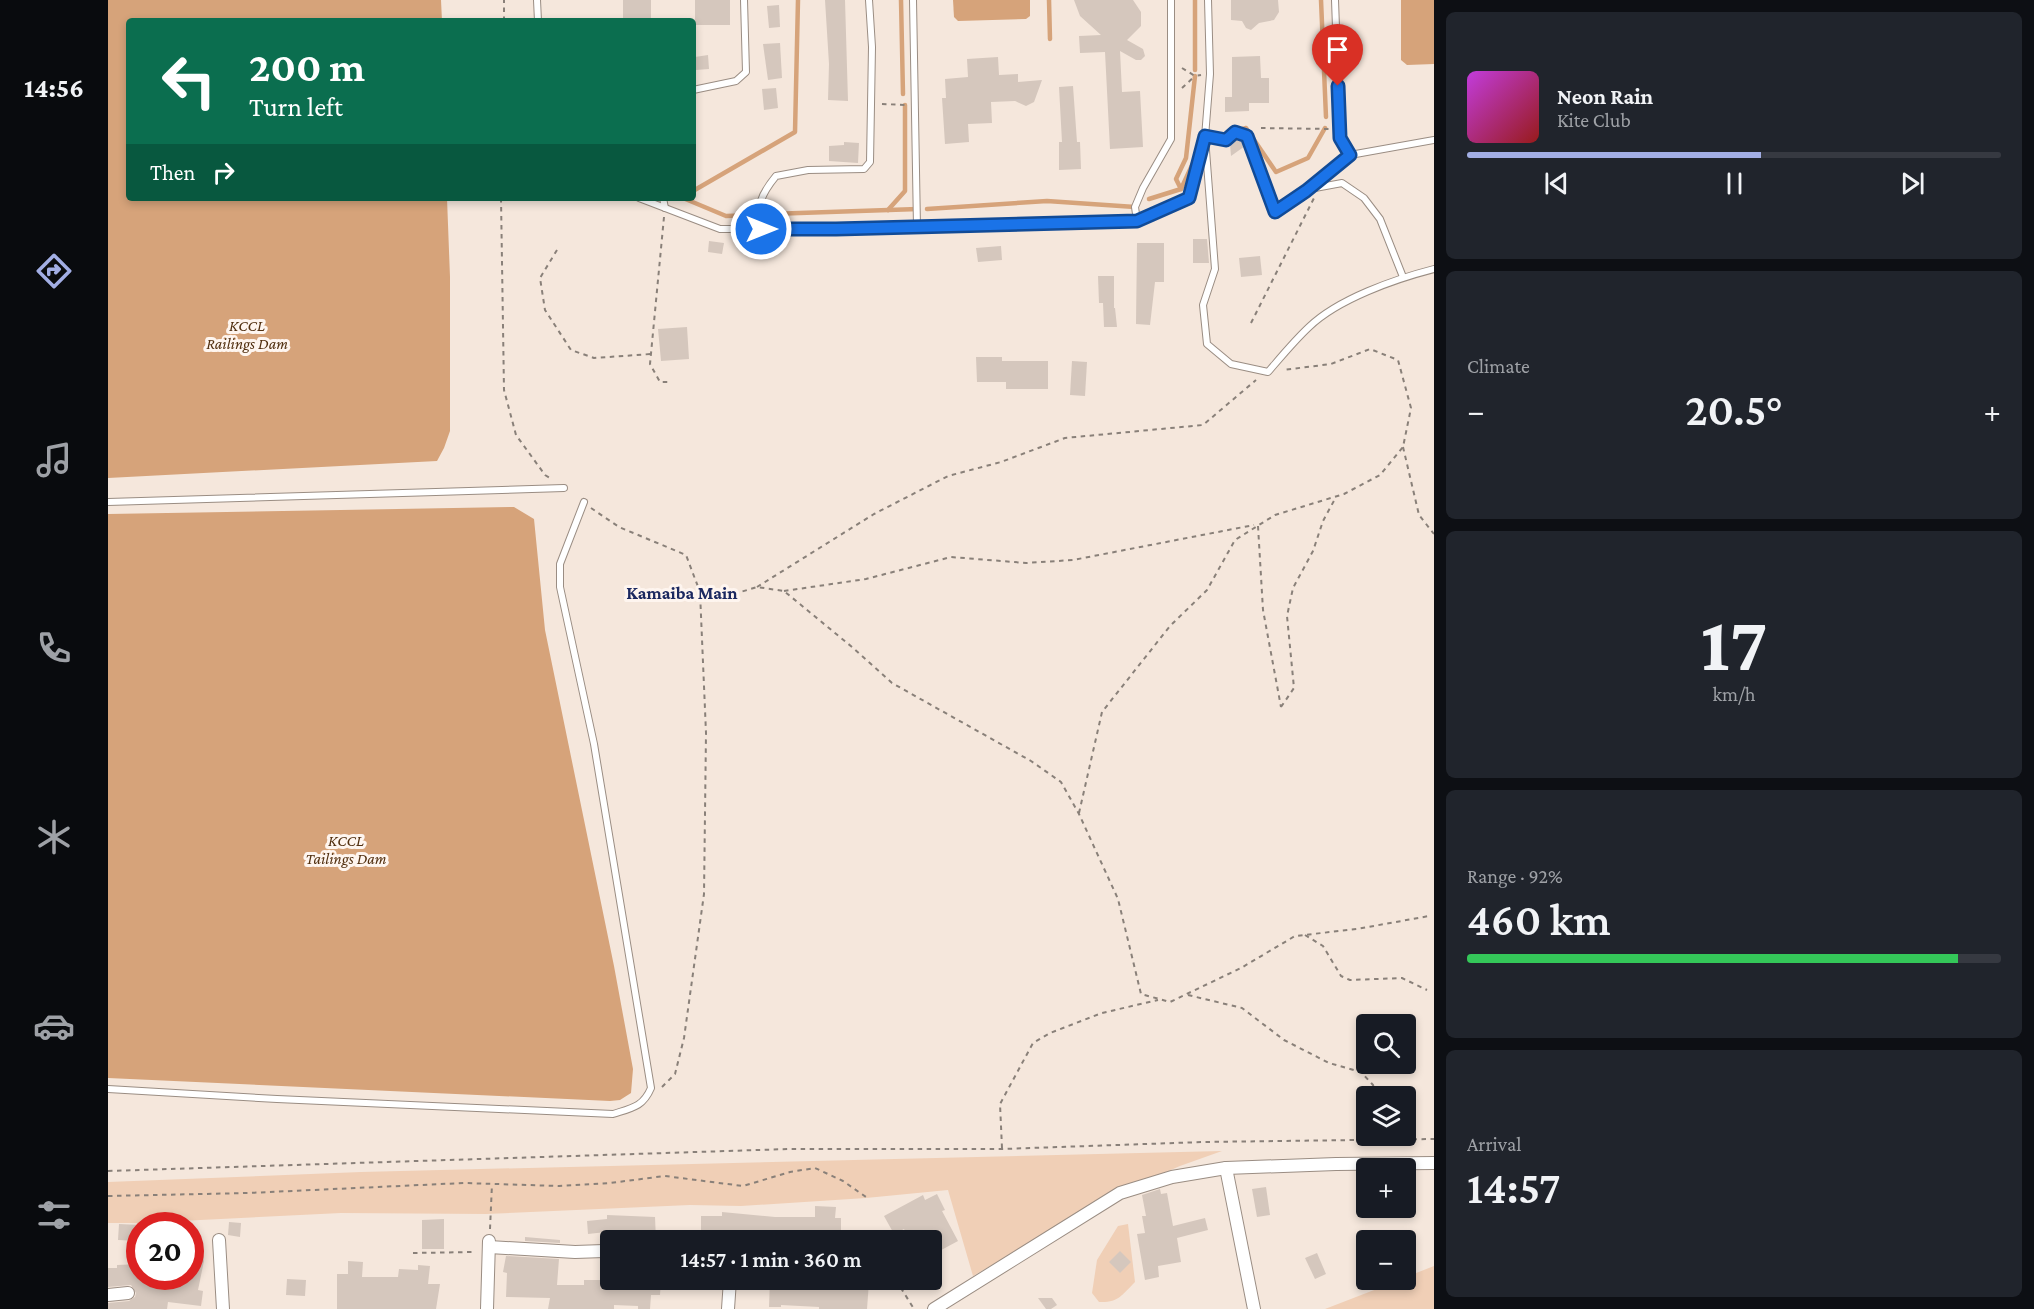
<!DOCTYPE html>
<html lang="en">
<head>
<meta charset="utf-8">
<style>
	body { margin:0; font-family:"Crimson Pro",serif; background:#20242c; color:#f1f3f6; height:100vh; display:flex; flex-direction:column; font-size:22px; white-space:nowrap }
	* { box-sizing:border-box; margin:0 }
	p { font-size:20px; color:#9ea1a6 }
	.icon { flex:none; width:33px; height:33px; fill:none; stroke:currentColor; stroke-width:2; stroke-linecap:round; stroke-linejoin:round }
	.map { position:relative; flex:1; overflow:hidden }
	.side { display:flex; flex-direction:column; gap:12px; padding:12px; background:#0d0f14; width:600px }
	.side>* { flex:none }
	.banner { position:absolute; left:18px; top:18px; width:570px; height:183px; border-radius:6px; box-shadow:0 3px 9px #0003; background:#0b6e4f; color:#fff; overflow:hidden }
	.controls { position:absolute; left:1248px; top:1014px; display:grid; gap:12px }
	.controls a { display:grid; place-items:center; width:60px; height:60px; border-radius:6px; background:#171b24; box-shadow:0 3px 9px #0003; font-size:30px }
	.speed { position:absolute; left:18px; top:1212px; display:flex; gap:12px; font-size:30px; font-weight:700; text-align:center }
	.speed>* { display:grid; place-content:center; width:78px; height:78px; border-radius:50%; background:#171b24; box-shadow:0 3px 9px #0003; line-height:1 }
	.speed .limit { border:9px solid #d22; background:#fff; color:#111 }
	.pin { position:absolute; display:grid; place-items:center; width:51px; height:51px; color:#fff; margin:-62px -26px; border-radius:50% 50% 50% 0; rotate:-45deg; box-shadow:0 0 6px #0007 }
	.pin .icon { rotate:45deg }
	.me { position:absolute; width:66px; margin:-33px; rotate:90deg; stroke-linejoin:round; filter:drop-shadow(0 0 4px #0008) }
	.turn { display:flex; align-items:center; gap:21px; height:126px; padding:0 24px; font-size:27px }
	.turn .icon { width:78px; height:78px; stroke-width:2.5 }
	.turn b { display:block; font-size:42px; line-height:51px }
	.then { display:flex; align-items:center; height:57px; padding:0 24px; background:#0003; gap:12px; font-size:22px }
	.big { font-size:45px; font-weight:600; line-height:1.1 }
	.side .card { flex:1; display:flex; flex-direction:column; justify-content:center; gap:9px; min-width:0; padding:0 21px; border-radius:9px; background:#20242c }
	.side .dial { align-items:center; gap:0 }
	.dial b { font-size:78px; line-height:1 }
	.song { display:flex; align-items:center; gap:18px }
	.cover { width:72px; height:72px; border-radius:9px; background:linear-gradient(135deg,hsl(290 70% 55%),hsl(0 70% 35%)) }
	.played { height:6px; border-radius:3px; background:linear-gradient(90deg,#a2aee4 55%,#363941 55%) }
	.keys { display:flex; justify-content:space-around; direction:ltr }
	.heat { display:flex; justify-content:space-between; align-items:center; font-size:33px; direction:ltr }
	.charge { height:9px; border-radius:4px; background:linear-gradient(90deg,#34c759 92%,#363941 0) }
	.trip { position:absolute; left:492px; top:1230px; width:342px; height:60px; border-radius:6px; background:#171b24; box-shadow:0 3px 9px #0003; font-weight:600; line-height:60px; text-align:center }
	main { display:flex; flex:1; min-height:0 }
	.tab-bar { display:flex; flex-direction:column; width:108px; justify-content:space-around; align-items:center; background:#090b0e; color:#9ea1a6 }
	.tab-bar .icon { width:42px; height:42px }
	.tab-bar .active { color:#a2aee4 }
	.tab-bar b { font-size:27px; color:#f1f3f6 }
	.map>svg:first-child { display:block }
	.green { fill:#f0cfb6 }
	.water { fill:#d6a37a }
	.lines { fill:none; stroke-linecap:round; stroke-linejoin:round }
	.stream { stroke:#d6a37a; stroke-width:4.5 }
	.building { fill:#d5c7bd }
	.lane-casing { stroke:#9a8d83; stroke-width:8 }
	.street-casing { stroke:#9a8d83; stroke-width:14 }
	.path { stroke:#898079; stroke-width:2; stroke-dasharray:4.5 4.5; stroke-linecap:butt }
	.lane { stroke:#fff; stroke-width:6 }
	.street { stroke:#fff; stroke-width:12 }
	.route-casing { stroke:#114b97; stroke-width:15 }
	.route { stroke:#1a73e8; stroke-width:10 }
	.labels { text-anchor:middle; stroke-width:6; stroke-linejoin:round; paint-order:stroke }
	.water-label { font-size:16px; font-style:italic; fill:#512f0f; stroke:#fef5ef }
	.quarter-label { font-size:18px; font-weight:bold; fill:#1b2860; stroke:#fef5ef }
</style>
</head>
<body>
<main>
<nav class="tab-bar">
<b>14:56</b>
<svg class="icon active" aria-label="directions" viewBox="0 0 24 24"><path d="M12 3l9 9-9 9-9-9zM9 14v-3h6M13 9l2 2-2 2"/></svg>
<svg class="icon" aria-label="music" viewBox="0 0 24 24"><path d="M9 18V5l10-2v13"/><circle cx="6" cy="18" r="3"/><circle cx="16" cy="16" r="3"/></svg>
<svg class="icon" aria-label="phone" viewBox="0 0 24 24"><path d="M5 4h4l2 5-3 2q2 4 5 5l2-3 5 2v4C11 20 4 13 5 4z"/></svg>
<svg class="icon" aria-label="climate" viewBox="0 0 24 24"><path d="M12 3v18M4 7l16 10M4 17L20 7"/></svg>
<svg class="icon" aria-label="car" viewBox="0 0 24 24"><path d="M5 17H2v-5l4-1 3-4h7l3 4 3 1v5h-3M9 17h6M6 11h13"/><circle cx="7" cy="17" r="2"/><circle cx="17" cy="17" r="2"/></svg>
<svg class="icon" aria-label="filters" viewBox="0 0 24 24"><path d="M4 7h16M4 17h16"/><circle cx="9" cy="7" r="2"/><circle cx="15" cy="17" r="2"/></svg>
</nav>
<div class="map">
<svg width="1326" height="1309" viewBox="0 0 1326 1309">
	<rect width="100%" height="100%" fill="#f5e7dc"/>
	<g class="green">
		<path d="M 1114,1151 L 1072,1166 L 1007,1194 L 865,1276 L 840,1190 L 758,1198 L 633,1206 L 582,1205 L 378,1214 L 233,1213 L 32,1223 L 0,1223 L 0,1182 L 253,1172 Z"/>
		<path d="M 1020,1224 L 1027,1282 C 1014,1295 1010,1303 991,1302 L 984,1293 L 989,1260 L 1010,1226 Z"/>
		<path d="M 1326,1266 L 1326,1309 L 1217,1309 L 1292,1280 L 1298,1280 L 1298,1277 Z"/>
		<path d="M 571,1280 L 618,1280 L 618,1282 L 603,1289 L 575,1285 Z"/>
	</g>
	<g class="water">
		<path d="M 0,0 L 333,0 L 334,21 L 21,21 L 21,198 L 339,198 L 342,277 L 342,431 L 336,448 L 329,461 L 0,478 Z"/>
		<path d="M 845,0 L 922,0 L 922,16 L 918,19 L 850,21 L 846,17 Z"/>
		<path d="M 1293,0 L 1326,0 L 1326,64 L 1299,65 L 1293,60 Z"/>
		<path d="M 406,507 L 426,519 L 437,630 L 506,966 L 525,1069 L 523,1093 L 512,1100 L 502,1101 L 0,1078 L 0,514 Z"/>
	</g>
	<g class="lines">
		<g class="stream">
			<path d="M 793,0 L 795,94"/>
			<path d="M 941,0 L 942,39"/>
			<path d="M 1087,0 L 1087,70"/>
			<path d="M 1213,0 L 1218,117"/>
			<path d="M 1111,136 L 1138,128 L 1168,172 L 1200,158 L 1217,128"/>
			<path d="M 1073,189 L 1068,179 L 1078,158 L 1087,76"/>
			<path d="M 585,191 L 687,132 L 690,0"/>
			<path d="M 575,198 L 618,216 L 649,215"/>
			<path d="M 1041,199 L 1073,189 L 1092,148"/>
			<path d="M 819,209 L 939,201 L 1027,207"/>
			<path d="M 780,210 L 797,191 L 797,105"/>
			<path d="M 662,214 L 810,209"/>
		</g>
	</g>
	<g class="building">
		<rect x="515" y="0" width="28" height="21"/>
		<rect x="587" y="0" width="35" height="25"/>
		<path d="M 717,0 L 737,0 L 740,101 L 720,100 L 721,64 Z"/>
		<path d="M 966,0 L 1025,0 L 1033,12 L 1033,26 L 1019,40 L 1035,49 L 1037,56 L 1033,60 L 1028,60 L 1012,51 L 1014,92 L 1032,91 L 1035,147 L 1002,149 L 997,52 L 972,53 L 971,36 L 993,35 L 972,16 Z"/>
		<path d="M 1123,0 L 1170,0 L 1171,12 L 1166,20 L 1151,23 L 1143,30 L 1138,28 L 1134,21 L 1123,20 Z"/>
		<path d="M 671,5 L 672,27 L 661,28 L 659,6 Z"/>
		<path d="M 672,43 L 674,78 L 660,80 L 655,44 Z"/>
		<path d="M 600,55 L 601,69 L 588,70 L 587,57 Z"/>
		<path d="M 1152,56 L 1153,78 L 1161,78 L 1161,103 L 1141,103 L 1141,111 L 1117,112 L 1117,97 L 1124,97 L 1124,57 Z"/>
		<path d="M 890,57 L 891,75 L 910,74 L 910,82 L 934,80 L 926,102 L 918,106 L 907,101 L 883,102 L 884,123 L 860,124 L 861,142 L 837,144 L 834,98 L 838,98 L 837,79 L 860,77 L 859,59 Z"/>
		<path d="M 965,86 L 969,142 L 972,142 L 973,169 L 951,170 L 951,142 L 954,142 L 951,87 Z"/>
		<path d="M 668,88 L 670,108 L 656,110 L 654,89 Z"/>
		<path d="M 1128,138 L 1135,140 L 1137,146 L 1123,156 L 1122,144 Z"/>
		<path d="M 736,142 L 751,143 L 750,163 L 721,161 L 721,146 L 736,145 Z"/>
		<path d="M 1085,239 L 1099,239 L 1101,263 L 1085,263 Z"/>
		<path d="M 601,241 L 616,243 L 614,254 L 600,252 Z"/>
		<path d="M 1029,243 L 1056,243 L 1056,282 L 1047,282 L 1042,325 L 1028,324 Z"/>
		<path d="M 893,246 L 894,260 L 870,262 L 868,248 Z"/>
		<path d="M 1152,256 L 1154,275 L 1133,277 L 1131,258 Z"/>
		<path d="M 990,276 L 1006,276 L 1006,308 L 1007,308 L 1009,327 L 996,327 L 995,303 L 991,303 Z"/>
		<path d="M 579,327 L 581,359 L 553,361 L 550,329 Z"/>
		<path d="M 868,357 L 894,357 L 894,361 L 940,361 L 940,389 L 898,389 L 898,382 L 869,382 Z"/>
		<path d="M 964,361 L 979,362 L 977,396 L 962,395 Z"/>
		<path d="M 1158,1187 L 1162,1215 L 1149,1217 L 1144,1189 Z"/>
		<path d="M 1052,1189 L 1053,1194 L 1059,1193 L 1065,1226 L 1097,1218 L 1100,1230 L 1069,1238 L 1073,1262 L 1050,1266 L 1051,1277 L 1037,1280 L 1029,1234 L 1037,1233 L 1034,1216 L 1038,1216 L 1034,1195 Z"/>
		<path d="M 829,1194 L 837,1210 L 834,1211 L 850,1241 L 824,1255 L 824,1240 L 802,1240 L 796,1229 L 786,1234 L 776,1216 L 815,1195 L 817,1200 Z"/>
		<path d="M 707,1206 L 728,1207 L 727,1218 L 733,1218 L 733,1231 L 726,1231 L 726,1240 L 692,1238 L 692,1240 L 669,1240 L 669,1237 L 634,1235 L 633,1240 L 593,1240 L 593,1216 L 614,1216 L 614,1212 L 667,1217 L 707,1217 Z"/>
		<path d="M 499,1215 L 547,1217 L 548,1240 L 498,1240 L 498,1232 L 480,1234 L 479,1221 L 499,1219 Z"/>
		<path d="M 336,1219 L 336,1249 L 314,1249 L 314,1220 Z"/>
		<path d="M 121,1222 L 133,1223 L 132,1237 L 120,1235 Z"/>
		<path d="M 11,1224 L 32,1225 L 31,1241 L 10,1240 Z"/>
		<path d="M 417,1237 L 452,1240 L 452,1243 L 417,1241 Z"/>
		<path d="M 94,1249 L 96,1261 L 90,1290 L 95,1291 L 93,1306 L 60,1302 L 59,1309 L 0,1309 L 0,1303 L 21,1301 L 27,1297 L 28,1293 L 23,1285 L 0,1287 L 0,1268 L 9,1268 L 9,1265 L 32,1264 L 32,1276 L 82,1276 L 82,1250 Z"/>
		<path d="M 1012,1251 L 1023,1262 L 1012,1273 L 1001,1262 Z"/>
		<path d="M 1209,1253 L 1218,1274 L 1207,1279 L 1197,1258 Z"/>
		<path d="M 398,1256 L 451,1259 L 449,1285 L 476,1285 L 476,1280 L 553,1280 L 552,1295 L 543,1295 L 542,1309 L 530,1309 L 530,1306 L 506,1305 L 506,1309 L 440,1309 L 442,1298 L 398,1297 L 399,1273 L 395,1272 Z"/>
		<path d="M 240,1261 L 255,1262 L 254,1277 L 290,1277 L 291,1269 L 310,1270 L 310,1265 L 322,1266 L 320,1284 L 332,1284 L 328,1309 L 229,1309 L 229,1274 L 240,1274 Z"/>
		<path d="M 179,1279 L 198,1280 L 197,1296 L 178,1295 Z"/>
		<path d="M 662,1280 L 716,1281 L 739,1285 L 740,1281 L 761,1282 L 759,1309 L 711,1309 L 711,1307 L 673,1305 L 673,1307 L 661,1307 Z"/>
		<path d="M 930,1298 L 944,1298 L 949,1305 L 943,1309 L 938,1309 Z"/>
	</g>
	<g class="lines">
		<defs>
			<g id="lane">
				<path d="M 429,0 L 430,21"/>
				<path d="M 805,0 L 809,227"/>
				<path d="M 1100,0 L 1102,74 L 1097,137 L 1107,269 L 1095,305 L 1099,344 L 1123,364 L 1160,372 C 1173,357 1186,341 1201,327 C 1230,299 1287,279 1326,269"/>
				<path d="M 1227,0 L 1232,138 L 1242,155 L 1326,140"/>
				<path d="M 585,90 L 628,81 L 638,72 L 636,0"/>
				<path d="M 1207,188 L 1234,183 L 1256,198 L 1272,219 L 1295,277"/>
				<path d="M 531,198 L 612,229 L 728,229 L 1029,221 L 1081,198 L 1097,137 L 1118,140 L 1127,132 L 1139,136 L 1166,212 L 1198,191 L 1242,155"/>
				<path d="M 555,198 L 557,208"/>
				<path d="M 1029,221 L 1027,207 L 1035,188 L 1063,139 L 1063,0"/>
				<path d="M 653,229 C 647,207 654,193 668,176 L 700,170 L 756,169 L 762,162 L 764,47 L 761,0"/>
				<path d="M 0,502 L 456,488"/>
				<path d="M 0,1089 L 169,1099 L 505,1114 C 524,1108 535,1107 543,1088 L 486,744 L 452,587 L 452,564 L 476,502"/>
			</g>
			<g id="street">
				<path d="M 1118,1168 L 1146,1309"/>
				<path d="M 111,1240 L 115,1309"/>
				<path d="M 381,1247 L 467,1252 L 496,1251"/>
				<path d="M 0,1295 L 20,1293"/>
				<path d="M 379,1309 L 381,1241"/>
				<path d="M 620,1309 L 622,1280"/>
				<path d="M 826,1309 L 1012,1193 L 1064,1177 L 1118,1168 L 1228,1164 L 1326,1163"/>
			</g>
		</defs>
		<use href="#lane" class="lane-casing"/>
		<use href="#street" class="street-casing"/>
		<g class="path">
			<path d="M 396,21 L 396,0"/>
			<path d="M 1074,68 L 1087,76 L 1093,75"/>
			<path d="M 1074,88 L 1087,76"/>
			<path d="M 774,104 L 798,105"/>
			<path d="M 1153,128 L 1223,129"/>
			<path d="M 393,198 L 396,390 L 408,435 L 437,475 L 442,478"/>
			<path d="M 556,217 L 542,364 L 552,382 L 561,382"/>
			<path d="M 449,250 L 432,278 L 437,310 L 463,350 L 486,358 L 543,354"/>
			<path d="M 1143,323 L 1206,198"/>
			<path d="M 1295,447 L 1311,515 L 1326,534"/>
			<path d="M 483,508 L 511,527 L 578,555 L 592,592 L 626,594 L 649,587 L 676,591 L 744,647 L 784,683 L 923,761 L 953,782 L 971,814 L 1010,899 L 1033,994 L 1062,1002 L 1133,968 L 1187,936 L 1249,929 L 1321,916"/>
			<path d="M 1150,526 L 1155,610 L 1173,707"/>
			<path d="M 649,587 L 766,514 L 840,476 L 893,462 L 957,438 L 1095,425 L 1148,380"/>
			<path d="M 676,591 L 758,579 L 843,557 L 918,563 L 965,560 L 1146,525"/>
			<path d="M 1173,707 L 1186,688 L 1179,616 L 1185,588 L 1205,551 L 1215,521 L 1228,497"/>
			<path d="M 971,813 L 994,712 L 1062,626 L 1099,590 L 1127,540 L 1167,515 L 1236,494 L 1272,475 L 1295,447 L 1303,408 L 1290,360 L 1262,349 L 1223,364 L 1175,370"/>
			<path d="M 1197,935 L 1215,946 L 1233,976 L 1242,980 L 1294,978 L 1319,990"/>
			<path d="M 1080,995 L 1134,1008 L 1176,1040 L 1221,1063 L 1253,1072 L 1265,1085 L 1268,1096"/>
			<path d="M 554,1087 L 567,1074 L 576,1038 L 596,894 L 598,733 L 592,592"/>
			<path d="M 1254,1139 L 1258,1125"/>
			<path d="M 894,1148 L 892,1104 L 925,1043 L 942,1033 L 994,1013 L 1050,1000"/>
			<path d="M 0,1171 L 681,1149 L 894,1149 L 1095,1142 L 1326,1139"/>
			<path d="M 0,1196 L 140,1193 L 356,1183 L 451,1186 L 502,1183 L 557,1176 L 635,1186 L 682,1172 L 707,1168 L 735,1181 L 758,1197"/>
			<path d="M 382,1229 L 384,1184"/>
			<path d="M 763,1236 L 766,1240"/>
			<path d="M 305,1253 L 366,1252"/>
			<path d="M 788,1280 L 806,1309"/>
		</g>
		<use href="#lane" class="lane"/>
		<use href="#street" class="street"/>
	</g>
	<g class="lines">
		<defs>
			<path id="route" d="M 653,229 L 728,229 L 1029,221 L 1081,198 L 1097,136 L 1118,140 L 1127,132 L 1139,136 L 1167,212 L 1198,191 L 1242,155 L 1232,138 L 1230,86"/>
		</defs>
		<use href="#route" class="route-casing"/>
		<use href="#route" class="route"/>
	</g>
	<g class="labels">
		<g class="water-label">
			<text x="139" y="331">KCCL<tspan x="139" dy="18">Railings Dam</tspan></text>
			<text x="238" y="846">KCCL<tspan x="238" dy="18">Tailings Dam</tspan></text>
		</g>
		<g class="quarter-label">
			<text x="574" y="599">Kamaiba Main</text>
		</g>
	</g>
</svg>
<div class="controls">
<a><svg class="icon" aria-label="search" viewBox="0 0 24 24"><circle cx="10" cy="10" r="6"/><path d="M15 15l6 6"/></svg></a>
<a><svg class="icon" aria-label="layers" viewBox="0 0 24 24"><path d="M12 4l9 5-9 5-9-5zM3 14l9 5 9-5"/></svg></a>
<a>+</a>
<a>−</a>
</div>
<div class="speed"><div class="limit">20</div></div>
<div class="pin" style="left:1230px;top:86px;background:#d93025"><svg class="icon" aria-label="arrive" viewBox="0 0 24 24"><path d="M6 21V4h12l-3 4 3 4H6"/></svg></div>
<svg class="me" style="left:653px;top:229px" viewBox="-20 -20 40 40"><circle r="17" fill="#1a73e8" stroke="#fff" stroke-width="3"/><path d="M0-11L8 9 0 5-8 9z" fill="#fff"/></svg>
<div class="trip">14:57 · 1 min · 360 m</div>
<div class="banner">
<div class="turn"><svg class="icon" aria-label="left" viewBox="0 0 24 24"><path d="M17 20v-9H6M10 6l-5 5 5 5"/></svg><div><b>200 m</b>Turn left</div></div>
<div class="then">Then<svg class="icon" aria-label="right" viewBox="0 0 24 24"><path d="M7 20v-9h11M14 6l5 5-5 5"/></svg></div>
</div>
</div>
<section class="side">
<div class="card">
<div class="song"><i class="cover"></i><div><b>Neon Rain</b><p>Kite Club</p></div></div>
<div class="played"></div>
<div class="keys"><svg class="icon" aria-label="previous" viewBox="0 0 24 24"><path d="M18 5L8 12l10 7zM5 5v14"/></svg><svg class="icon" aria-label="pause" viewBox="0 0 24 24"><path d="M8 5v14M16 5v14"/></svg><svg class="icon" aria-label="next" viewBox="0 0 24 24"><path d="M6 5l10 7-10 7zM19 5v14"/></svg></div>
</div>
<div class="card"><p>Climate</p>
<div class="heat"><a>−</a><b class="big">20.5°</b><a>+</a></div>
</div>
<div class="card dial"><b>17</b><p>km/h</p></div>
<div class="card"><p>Range · 92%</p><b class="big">460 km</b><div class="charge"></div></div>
<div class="card"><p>Arrival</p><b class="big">14:57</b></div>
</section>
</main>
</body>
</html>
